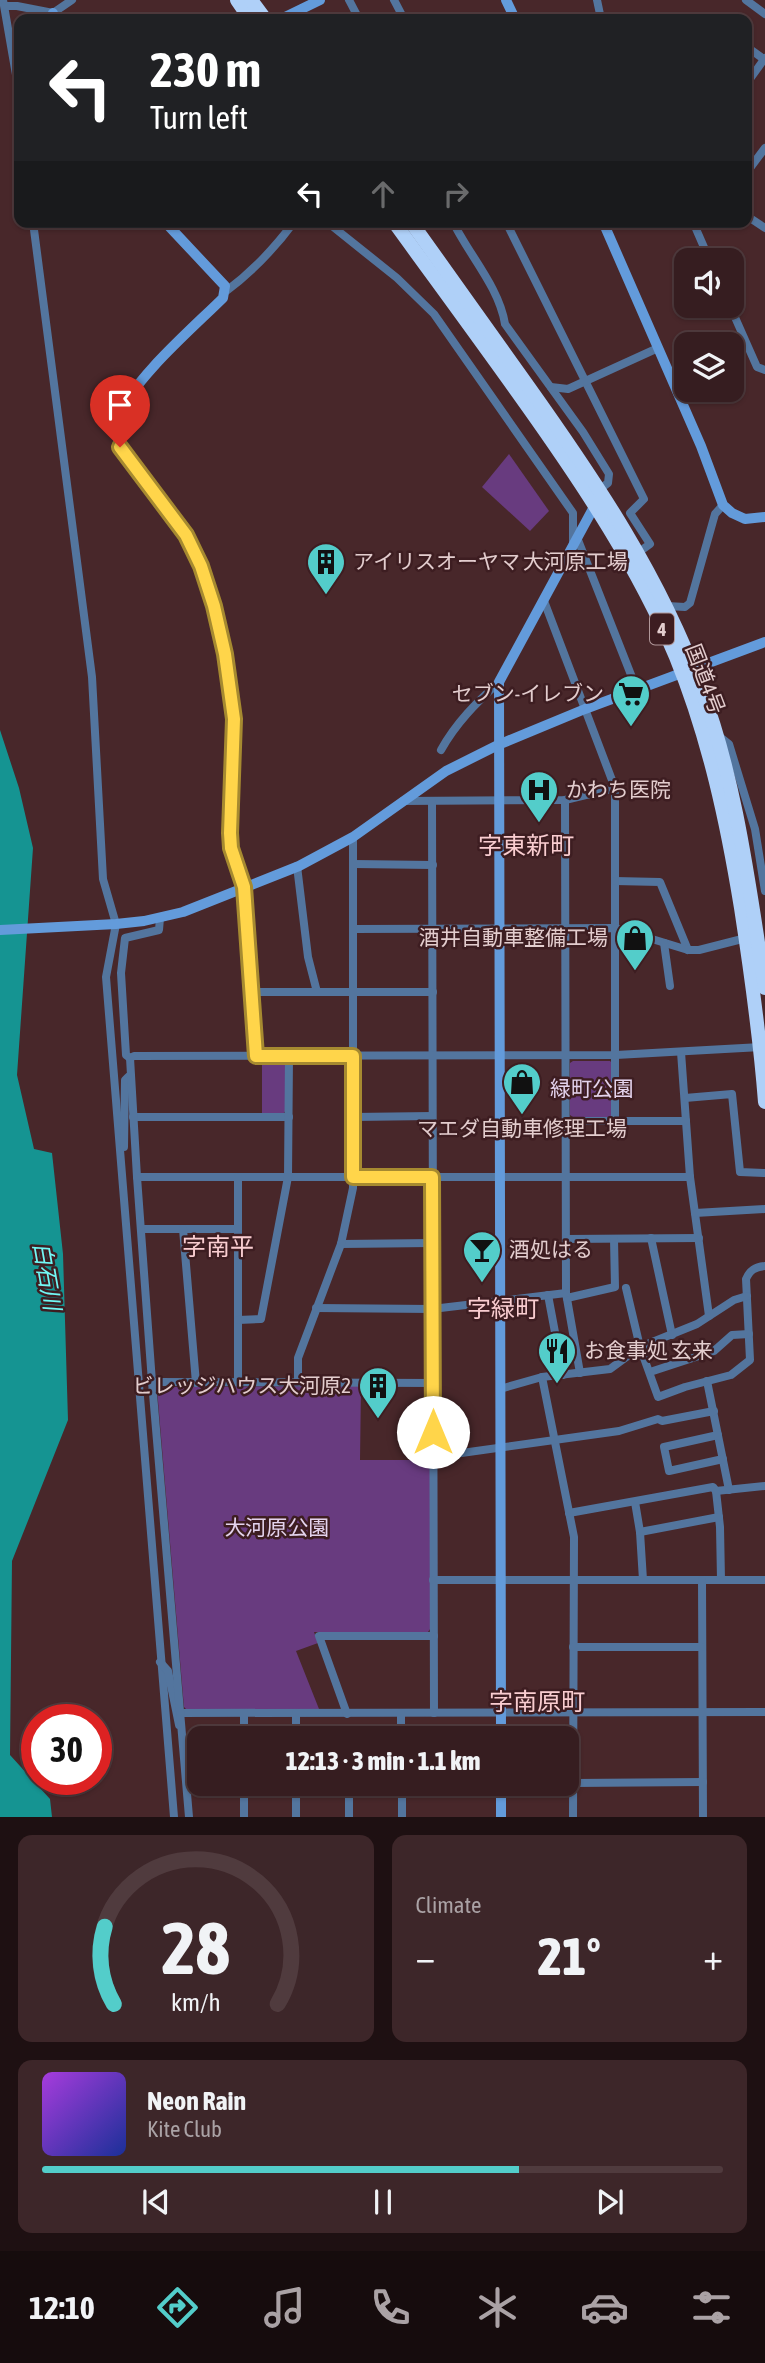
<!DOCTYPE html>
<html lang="en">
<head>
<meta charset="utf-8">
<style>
	body { margin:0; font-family:"Asap Condensed","Noto Sans JP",sans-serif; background:#3d2629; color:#f1f3f6; height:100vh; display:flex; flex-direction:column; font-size:26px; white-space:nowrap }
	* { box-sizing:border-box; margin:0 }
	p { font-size:23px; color:#aaa2a5 }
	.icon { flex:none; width:38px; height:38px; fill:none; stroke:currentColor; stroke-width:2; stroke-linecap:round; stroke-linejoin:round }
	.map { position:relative; height:1817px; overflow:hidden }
	.sheet { display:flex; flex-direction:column; gap:18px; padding:18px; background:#1e1012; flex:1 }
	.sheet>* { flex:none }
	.hud { position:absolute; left:14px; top:14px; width:738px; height:214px; border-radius:14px; box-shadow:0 2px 5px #0004,0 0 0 2px #503b3e; background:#202124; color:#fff; overflow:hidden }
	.tools { position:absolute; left:674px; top:248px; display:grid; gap:14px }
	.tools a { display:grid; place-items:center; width:70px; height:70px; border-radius:14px; background:#361d20; box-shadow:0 2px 5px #0004,0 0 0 2px #503b3e; font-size:35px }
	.speed { position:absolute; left:21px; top:1704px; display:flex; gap:14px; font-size:35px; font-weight:700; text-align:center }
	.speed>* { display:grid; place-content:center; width:91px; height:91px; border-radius:50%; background:#361d20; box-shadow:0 2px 5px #0004,0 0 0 2px #503b3e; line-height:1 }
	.speed .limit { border:10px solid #d22; background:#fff; color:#111 }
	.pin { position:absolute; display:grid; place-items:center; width:60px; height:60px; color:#fff; margin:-72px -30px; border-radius:50% 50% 50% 0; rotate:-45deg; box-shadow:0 0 7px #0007 }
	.pin .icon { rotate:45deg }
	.me { position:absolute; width:77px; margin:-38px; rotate:0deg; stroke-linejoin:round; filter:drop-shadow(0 0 5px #0008) }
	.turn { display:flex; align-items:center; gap:24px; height:147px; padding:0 21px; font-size:32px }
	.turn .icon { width:91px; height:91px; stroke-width:2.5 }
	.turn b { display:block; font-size:49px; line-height:60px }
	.lanes { display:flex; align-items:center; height:66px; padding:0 21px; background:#0003; justify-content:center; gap:35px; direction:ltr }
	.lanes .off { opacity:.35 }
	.big { font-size:52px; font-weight:800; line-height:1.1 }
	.sheet .widget { flex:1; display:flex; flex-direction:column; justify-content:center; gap:10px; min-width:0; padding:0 24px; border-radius:14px; background:#3d2629 }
	.sheet .dial { align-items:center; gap:0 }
	.dial svg { height:182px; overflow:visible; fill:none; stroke:#503b3e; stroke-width:7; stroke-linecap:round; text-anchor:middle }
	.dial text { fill:#f1f3f6; stroke:none }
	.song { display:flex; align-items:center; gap:21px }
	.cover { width:84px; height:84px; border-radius:10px; background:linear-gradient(135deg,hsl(280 70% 55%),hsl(230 70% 35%)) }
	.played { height:7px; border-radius:4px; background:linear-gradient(90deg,#53cdca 70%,#503b3e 70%) }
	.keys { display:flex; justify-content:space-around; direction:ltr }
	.heat { display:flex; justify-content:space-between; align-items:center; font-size:38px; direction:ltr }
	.sheet .tiles { flex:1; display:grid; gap:18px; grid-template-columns:1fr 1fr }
	.widget:last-child { grid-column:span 2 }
	.trip { position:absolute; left:187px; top:1726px; width:392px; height:70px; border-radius:14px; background:#361d20; box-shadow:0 2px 5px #0004,0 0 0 2px #503b3e; font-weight:800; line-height:70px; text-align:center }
	.tabs { display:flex; height:112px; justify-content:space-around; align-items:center; background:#160c0d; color:#aaa2a5 }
	.tabs .icon { width:49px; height:49px }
	.tabs .active { color:#53cdca }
	.tabs b { font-size:32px; color:#f1f3f6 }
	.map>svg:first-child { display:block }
	.green { fill:#683b7f }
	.water { fill:#159492 }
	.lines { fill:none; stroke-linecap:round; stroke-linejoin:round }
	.street { stroke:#53759e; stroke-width:8 }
	.secondary { stroke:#639bdb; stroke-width:10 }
	.highway { stroke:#afd0f8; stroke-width:14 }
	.route-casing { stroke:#a68a30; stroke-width:18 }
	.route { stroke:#ffd54a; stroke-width:12 }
	.labels { text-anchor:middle; stroke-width:5; stroke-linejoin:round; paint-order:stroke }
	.shield { fill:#3d1d21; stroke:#b1989a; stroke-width:2 }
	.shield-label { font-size:19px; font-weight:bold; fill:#e3cdce }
	.poi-label { font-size:21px; fill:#e3cdce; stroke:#3d1d21; text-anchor:start }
	.street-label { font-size:21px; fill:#e3cdce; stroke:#3d1d21 }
	.park-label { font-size:21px; fill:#e4d3ed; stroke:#3d1d21 }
	.water-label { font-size:23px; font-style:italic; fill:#72f8f5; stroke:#3d1d21 }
	.quarter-label { font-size:24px; fill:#f9cdd0; stroke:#3d1d21 }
</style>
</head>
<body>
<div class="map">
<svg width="765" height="1817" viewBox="0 0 765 1817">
	<rect width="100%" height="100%" fill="#48272a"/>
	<g class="green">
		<path d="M 509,454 L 549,511 L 530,531 L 482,487 Z"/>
		<path d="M 262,1061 L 283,1061 L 285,1065 L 286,1110 L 283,1114 L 262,1114 Z"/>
		<path d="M 573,1061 L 610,1061 L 613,1064 L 613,1114 L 610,1118 L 573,1117 L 570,1115 L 570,1063 Z"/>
		<path d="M 361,1386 L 360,1460 L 430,1460 L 430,1629 L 428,1632 L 314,1632 L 318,1643 L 296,1651 L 319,1709 L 186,1709 L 184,1707 L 157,1389 L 159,1387 Z"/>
	</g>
	<path class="water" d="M 0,730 L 19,788 L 33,848 L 17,1075 L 34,1149 L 52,1153 L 63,1254 L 68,1420 L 12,1561 L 10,1755 L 50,1799 L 52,1817 L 0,1817 Z"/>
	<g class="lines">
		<g class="street">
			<path d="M 3,0 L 19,92"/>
			<path d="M 349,0 L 359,19"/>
			<path d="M 394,0 L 404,19"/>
			<path d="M 597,0 L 601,19"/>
			<path d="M 746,0 L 765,14"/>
			<path d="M 5,6 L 17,6 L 53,13 L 72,0"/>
			<path d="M 747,47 L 765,60"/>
			<path d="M 747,83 L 765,58"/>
			<path d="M 747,172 L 765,148"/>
			<path d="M 747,216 L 765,228"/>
			<path d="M 33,222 L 92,677 L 103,879 L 116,924 L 106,977 L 174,1817"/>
			<path d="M 327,222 L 397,278 L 434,314 L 573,513 L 573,545"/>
			<path d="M 453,222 C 469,255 499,287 505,324 L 583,432 L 609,474 L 608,483 L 600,489"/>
			<path d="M 506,222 L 644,499 L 630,513 L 650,544 L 639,552"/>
			<path d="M 693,222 L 710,261"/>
			<path d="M 225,292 C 252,272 274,249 294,222"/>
			<path d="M 730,306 L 757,367 L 765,370"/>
			<path d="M 551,387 L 568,389 L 658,348"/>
			<path d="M 578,540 L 637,690"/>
			<path d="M 544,601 L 615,788 L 615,1121"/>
			<path d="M 667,606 L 685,607 L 690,603 L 715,514 L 723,505"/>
			<path d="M 719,736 L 729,744 L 755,829 L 765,891"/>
			<path d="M 441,750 C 456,723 476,703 499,682"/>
			<path d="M 565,800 L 566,1293 L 580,1373"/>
			<path d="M 403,801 L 565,800 L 615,788"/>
			<path d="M 432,801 L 434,1713"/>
			<path d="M 353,864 L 433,865"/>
			<path d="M 297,866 L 308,957 L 317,992"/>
			<path d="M 615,881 L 660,882 L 688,950"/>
			<path d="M 244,887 L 256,1056"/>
			<path d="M 353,929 L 616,928 L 688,950 L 699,950 L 746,938"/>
			<path d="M 664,943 L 670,986"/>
			<path d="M 251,992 L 433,992"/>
			<path d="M 681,1052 L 690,1177 L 709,1316"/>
			<path d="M 130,1058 L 126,1055 L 121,973 L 125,938 L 159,930 L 160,918"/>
			<path d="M 685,1098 L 732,1094 L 740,1172 L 765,1173"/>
			<path d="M 133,1117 L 289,1117"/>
			<path d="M 353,1117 L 432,1116"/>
			<path d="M 566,1121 L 686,1121"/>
			<path d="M 124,1147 L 125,1080 L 128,1077"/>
			<path d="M 137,1177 L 690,1177"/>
			<path d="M 238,1177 L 238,1383"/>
			<path d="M 695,1213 L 765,1209"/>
			<path d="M 141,1229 L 238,1229"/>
			<path d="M 183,1229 L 196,1383"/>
			<path d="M 651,1238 L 672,1335"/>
			<path d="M 566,1239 L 699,1238"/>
			<path d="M 341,1244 L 432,1243"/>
			<path d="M 626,1288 L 640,1347 L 658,1397 L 685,1387 L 731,1375 L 750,1360 L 746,1279 C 750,1270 755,1267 765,1266"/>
			<path d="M 548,1295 L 563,1375"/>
			<path d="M 567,1298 L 615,1287 L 614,1239"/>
			<path d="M 316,1308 L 432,1309 L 566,1293"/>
			<path d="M 238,1320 L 261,1319 L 288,1177 L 289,1056"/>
			<path d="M 650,1372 L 714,1351 L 732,1335 L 749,1334"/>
			<path d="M 542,1377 L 574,1537 L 573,1817"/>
			<path d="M 707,1381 L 729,1490"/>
			<path d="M 152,1382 L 433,1383"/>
			<path d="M 298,1382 L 298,1358 L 341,1244 L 353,1188 L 353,837"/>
			<path d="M 500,1389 L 542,1377 L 610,1369 L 640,1347 L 697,1324 L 734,1300 L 747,1296"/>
			<path d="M 718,1435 L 664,1447 L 669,1471 L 723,1459"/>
			<path d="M 433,1457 L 619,1431 L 658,1419 L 662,1421 L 714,1411"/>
			<path d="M 716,1491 L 765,1486"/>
			<path d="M 635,1502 L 640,1532 L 643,1580"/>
			<path d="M 569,1513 L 713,1487 L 716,1491 L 720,1527 L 721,1580"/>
			<path d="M 640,1532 L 719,1517"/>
			<path d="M 433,1580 L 765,1580"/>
			<path d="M 702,1580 L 703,1817"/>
			<path d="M 573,1647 L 702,1647"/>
			<path d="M 160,1662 L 168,1671 L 179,1725"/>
			<path d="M 182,1713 L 765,1712"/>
			<path d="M 244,1713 L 244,1738"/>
			<path d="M 401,1713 L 401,1738"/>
			<path d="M 347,1714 L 319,1636 L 434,1636"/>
			<path d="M 296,1738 L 296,1713"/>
			<path d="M 244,1783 L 244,1817"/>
			<path d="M 349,1783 L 349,1817"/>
			<path d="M 402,1783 L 402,1817"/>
			<path d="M 573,1783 L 703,1782"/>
			<path d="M 402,1785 L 501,1784"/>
			<path d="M 189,1817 L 152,1382 L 137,1177 L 130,1058 L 134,1056 L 616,1055 L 761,1047"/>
			<path d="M 296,1817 L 296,1783"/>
		</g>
		<g class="secondary">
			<path d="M 506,0 L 515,19"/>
			<path d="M 53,13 L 54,19"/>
			<path d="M 281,19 L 320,0"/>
			<path d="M 165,222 L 225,286 L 223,298 C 195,326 132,380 120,415 C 116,426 117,435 120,447 L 186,535 L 201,566 L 214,606 L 225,654 L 234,719 L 231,848 L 244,887"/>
			<path d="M 603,222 L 701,446 L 723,505 L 732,513 L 745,519 L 765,517"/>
			<path d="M 0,930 L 116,924 L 144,921 L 183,912 L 299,866 L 353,837 L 446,771 L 498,745 L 585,709 L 765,642"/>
			<path d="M 501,1738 L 499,682 L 595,505"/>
			<path d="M 501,1783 L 501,1817"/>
		</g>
		<g class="highway">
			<path d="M 237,0 L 250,19"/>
			<path d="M 251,0 L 265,19"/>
			<path d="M 394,222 C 439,284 484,345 528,407 C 584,486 638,567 676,657 C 709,738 727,822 741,908 C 751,973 760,1037 765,1102"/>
			<path d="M 411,222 C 450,277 489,331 528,386 C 597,483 659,575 701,688 C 737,784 749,887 765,988"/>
		</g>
	</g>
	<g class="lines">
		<defs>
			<path id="route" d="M 120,447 L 186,535 L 201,566 L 214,606 L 225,654 L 234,719 L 230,833 L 231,848 L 244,887 L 256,1056 L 353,1056 L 353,1177 L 432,1177 L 433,1432"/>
		</defs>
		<use href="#route" class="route-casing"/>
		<use href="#route" class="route"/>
	</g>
	<defs>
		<symbol id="building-pin" viewBox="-11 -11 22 30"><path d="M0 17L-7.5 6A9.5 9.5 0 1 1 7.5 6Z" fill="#53cdca" stroke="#3d1d21"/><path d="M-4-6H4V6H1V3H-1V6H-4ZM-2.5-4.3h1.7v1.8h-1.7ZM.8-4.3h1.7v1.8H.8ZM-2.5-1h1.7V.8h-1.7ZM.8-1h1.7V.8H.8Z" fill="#111"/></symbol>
		<symbol id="supermarket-pin" viewBox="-11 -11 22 30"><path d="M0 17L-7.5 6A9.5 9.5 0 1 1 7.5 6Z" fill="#53cdca" stroke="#3d1d21"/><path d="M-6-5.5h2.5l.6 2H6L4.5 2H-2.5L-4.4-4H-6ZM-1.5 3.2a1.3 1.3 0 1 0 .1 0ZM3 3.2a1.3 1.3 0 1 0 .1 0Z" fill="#111"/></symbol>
		<symbol id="hospital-pin" viewBox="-11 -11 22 30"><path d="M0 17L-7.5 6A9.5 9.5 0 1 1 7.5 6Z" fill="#53cdca" stroke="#3d1d21"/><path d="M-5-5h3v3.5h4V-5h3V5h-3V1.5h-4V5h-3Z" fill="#111"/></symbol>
		<symbol id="shop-pin" viewBox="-11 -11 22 30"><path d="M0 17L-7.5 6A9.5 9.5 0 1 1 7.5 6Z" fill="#53cdca" stroke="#3d1d21"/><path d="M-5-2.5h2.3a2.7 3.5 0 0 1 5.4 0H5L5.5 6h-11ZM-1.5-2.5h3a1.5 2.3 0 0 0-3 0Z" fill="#111"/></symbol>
		<symbol id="bar-pin" viewBox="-11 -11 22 30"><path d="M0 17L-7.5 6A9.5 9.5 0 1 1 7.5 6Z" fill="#53cdca" stroke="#3d1d21"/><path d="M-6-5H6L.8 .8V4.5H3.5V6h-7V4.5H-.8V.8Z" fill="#111"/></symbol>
		<symbol id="restaurant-pin" viewBox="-11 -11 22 30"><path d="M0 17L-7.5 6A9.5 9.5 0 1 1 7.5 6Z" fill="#53cdca" stroke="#3d1d21"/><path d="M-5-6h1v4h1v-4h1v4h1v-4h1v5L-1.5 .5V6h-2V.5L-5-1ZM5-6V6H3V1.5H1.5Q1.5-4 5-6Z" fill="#111"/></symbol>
	</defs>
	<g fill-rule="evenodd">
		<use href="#building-pin" x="304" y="540" width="44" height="60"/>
		<use href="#supermarket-pin" x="609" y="672" width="44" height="60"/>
		<use href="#hospital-pin" x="517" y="768" width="44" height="60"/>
		<use href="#shop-pin" x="613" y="916" width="44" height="60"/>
		<use href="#shop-pin" x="500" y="1060" width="44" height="60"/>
		<use href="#bar-pin" x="460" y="1228" width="44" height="60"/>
		<use href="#restaurant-pin" x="535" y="1329" width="44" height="60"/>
		<use href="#building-pin" x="356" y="1364" width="44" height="60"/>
	</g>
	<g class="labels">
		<rect class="shield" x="650" y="613.5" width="24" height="31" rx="5"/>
		<g class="shield-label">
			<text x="662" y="636">4</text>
		</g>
		<g class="poi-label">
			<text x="353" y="569">アイリスオーヤマ 大河原工場</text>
			<text x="604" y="701" text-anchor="end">セブン-イレブン</text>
			<text x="566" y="797">かわち医院</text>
			<text x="608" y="945" text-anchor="end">酒井自動車整備工場</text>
			<text x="522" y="1136" text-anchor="middle">マエダ自動車修理工場</text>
			<text x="509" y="1257">酒処はる</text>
			<text x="584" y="1358">お食事処 玄来</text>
			<text x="351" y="1393" text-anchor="end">ビレッジハウス大河原2</text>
		</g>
		<g class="street-label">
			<text transform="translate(705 679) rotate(69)" y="7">国道4号</text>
		</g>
		<g class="park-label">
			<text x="592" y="1096">緑町公園</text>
			<text x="277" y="1535">大河原公園</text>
		</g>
		<g class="water-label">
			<text transform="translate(47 1276) rotate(80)" y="8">白石川</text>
		</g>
		<g class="quarter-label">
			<text x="526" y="854">字東新町</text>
			<text x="218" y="1255">字南平</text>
			<text x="503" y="1317">字緑町</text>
			<text x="537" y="1710">字南原町</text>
		</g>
	</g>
</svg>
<div class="tools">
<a><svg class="icon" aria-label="sound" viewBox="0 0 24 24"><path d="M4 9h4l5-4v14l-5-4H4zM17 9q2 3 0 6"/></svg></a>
<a><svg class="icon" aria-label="layers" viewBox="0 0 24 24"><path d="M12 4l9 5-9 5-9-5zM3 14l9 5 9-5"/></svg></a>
</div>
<div class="speed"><div class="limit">30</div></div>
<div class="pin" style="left:120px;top:447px;background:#d93025"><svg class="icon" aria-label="arrive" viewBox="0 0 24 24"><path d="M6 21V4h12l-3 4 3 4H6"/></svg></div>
<svg class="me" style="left:433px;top:1432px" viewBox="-20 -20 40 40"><circle r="19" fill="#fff"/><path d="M0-13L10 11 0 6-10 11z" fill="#ffd54a"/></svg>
<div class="trip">12:13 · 3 min · 1.1 km</div>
<div class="hud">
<div class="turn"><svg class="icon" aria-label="left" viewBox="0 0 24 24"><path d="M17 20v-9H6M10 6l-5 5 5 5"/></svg><div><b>230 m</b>Turn left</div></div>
<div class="lanes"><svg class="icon" aria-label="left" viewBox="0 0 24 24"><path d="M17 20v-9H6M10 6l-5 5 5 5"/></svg><svg class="icon off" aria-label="ahead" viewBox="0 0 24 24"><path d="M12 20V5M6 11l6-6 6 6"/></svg><svg class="icon off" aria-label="right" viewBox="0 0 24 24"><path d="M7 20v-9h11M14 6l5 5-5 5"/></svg></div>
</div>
</div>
<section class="sheet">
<div class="tiles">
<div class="widget dial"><svg viewBox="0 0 100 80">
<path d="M14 69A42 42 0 1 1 86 69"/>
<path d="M14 69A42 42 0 0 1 10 35" stroke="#53cdca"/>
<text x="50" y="56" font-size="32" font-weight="700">28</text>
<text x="50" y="72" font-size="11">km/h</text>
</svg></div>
<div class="widget"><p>Climate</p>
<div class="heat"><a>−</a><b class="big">21°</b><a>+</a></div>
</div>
<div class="widget">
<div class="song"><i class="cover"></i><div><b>Neon Rain</b><p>Kite Club</p></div></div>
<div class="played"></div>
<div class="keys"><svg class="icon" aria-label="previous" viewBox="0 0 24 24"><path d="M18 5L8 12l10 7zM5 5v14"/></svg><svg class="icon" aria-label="pause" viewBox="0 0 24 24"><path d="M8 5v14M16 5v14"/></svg><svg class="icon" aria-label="next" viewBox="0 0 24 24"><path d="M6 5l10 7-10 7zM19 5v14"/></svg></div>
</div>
</div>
</section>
<nav class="tabs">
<b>12:10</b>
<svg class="icon active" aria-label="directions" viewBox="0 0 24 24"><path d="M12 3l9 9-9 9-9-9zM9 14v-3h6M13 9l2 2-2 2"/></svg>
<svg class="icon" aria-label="music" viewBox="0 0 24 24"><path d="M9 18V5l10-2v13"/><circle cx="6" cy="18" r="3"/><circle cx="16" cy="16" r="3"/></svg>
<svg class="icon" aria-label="phone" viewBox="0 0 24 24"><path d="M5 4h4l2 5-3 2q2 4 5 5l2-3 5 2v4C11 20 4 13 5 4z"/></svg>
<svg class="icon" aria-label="climate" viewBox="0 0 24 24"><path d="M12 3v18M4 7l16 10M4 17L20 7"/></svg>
<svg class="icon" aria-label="car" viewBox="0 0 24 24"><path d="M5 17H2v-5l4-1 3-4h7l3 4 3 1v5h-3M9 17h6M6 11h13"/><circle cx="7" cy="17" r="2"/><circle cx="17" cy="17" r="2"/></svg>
<svg class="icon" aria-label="filters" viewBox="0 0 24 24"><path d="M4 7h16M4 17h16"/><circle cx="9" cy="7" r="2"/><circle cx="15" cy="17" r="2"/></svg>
</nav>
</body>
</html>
